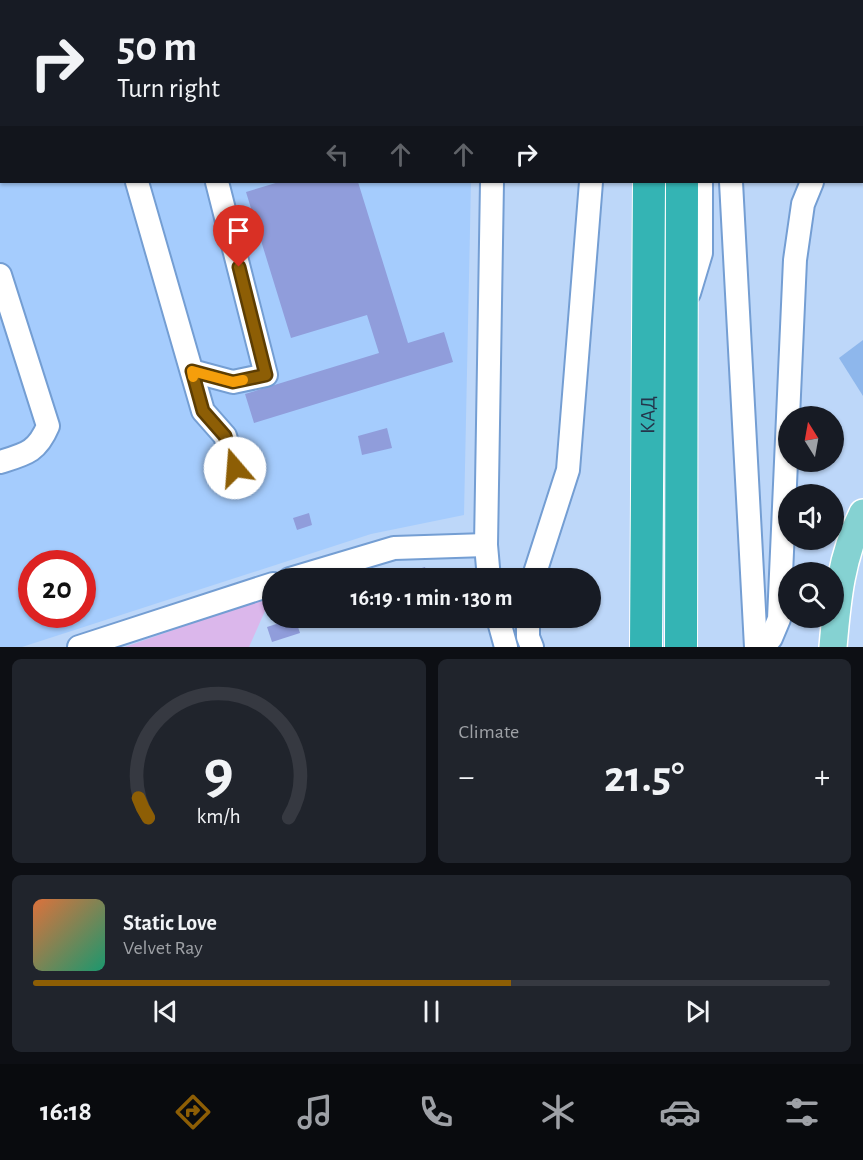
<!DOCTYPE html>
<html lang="en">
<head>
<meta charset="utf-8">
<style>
	body { margin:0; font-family:"Alegreya Sans",sans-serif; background:#20242c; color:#f1f3f6; height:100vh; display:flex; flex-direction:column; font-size:22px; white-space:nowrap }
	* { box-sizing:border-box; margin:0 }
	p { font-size:20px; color:#9ea1a6 }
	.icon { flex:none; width:33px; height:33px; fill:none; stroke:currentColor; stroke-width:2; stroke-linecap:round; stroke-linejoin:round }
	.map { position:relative; height:647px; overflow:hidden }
	.side { display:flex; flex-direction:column; gap:12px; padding:12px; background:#0d0f14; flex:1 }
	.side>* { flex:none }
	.guide { position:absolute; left:0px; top:0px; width:864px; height:183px; box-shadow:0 2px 4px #0004; background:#171b24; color:#f1f3f6; overflow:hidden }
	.needle { width:39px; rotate:349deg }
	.controls { position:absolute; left:778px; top:406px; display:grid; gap:12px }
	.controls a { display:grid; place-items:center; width:66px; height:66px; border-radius:50%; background:#171b24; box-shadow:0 2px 4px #0004; font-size:30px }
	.speed { position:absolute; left:18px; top:550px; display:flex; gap:12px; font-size:30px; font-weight:700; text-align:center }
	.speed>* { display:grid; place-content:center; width:78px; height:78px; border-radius:50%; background:#171b24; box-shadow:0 2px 4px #0004; line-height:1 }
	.speed .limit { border:9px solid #d22; background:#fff; color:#111 }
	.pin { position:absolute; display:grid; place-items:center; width:51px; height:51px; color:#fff; margin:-62px -26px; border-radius:50% 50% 50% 0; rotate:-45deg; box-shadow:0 0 6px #0007 }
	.pin .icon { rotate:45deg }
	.me { position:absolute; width:66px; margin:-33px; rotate:342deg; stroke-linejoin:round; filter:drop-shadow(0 0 4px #0008) }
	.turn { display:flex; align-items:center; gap:21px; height:126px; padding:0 18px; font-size:27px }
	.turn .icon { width:78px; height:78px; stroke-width:2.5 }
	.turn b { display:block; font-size:42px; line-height:51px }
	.lanes { display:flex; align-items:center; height:57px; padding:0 18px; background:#0003; justify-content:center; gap:30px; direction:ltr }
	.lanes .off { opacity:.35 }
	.big { font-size:45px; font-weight:700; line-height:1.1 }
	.side .widget { flex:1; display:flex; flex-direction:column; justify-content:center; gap:9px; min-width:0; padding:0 21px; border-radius:9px; background:#20242c }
	.side .dial { align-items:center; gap:0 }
	.dial svg { height:156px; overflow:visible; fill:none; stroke:#363941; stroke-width:7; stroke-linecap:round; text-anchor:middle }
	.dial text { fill:#f1f3f6; stroke:none }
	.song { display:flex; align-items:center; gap:18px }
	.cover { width:72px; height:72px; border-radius:9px; background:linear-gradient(135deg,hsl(20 70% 55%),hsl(160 70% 35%)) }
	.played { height:6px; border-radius:3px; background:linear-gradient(90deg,#8d5e05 60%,#363941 60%) }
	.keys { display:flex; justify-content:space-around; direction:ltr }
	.heat { display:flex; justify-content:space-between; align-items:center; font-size:33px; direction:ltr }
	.side .tiles { flex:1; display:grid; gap:12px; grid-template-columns:1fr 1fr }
	.widget:last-child { grid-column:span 2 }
	.trip { position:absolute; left:262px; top:568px; width:339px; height:60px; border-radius:30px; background:#171b24; box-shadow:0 2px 4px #0004; font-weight:700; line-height:60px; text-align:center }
	.tab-bar { display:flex; height:96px; justify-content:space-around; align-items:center; background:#090b0e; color:#9ea1a6 }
	.tab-bar .icon { width:42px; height:42px }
	.tab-bar .active { color:#8d5e05 }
	.tab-bar b { font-size:27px; color:#f1f3f6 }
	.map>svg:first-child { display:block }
	.built { fill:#a5ccfd; fill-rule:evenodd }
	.green { fill:#dbb7eb }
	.water { fill:#8eb7ec }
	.building { fill:#909ddb }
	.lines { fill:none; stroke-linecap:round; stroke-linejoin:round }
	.minor-casing { stroke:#749ed3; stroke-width:26 }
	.major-casing { stroke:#fff; stroke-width:30 }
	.highway-casing { stroke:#fff; stroke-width:34 }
	.minor { stroke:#fff; stroke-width:22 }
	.major { stroke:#85d2d2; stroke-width:27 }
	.highway { stroke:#34b4b4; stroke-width:32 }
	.route-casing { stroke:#5c3d03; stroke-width:15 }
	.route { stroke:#8d5e05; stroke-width:10 }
	.slow { stroke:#f59e0b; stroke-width:10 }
	.labels { text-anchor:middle; stroke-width:4.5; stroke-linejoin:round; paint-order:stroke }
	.street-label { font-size:21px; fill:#24354b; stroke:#bdd7f9 }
</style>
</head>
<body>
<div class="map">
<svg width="863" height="647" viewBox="0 0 863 647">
	<rect width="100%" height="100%" fill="#bdd7f9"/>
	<path class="built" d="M 0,0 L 474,0 L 2,2 L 2,182 L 471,182 L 464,515 L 371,534 L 22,647 L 0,647 ZM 32,564 L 82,564 L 82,615 L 32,615 Z"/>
	<path class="green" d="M 272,595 L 249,647 L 125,647 Z"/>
	<path class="water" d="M 863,340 L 863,396 L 839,358 Z"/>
	<g class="building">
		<path d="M 279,182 L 358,182 L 408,343 L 444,332 L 453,362 L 254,423 L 245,394 L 379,353 L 367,315 L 291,338 L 246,192 Z"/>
		<path d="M 387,428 L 392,448 L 362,455 L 358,436 Z"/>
		<path d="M 309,513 L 312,525 L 297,530 L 293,518 Z"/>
		<path d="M 425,567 L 428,577 L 401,579 L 400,575 Z"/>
		<path d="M 295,618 L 300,633 L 272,642 L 267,627 Z"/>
	</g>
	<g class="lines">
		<defs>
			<g id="minor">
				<path d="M 188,2 L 190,0"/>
				<path d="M 496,2 L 496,0"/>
				<path d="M 604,2 L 604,0"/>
				<path d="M 760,2 L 762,0"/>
				<path d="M 0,99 L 2,98"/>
				<path d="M 862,112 L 863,112"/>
				<path d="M 137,182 L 203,411 L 225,436 L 235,468"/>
				<path d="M 731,182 L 756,647"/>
				<path d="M 0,275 L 48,426 C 37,452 26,454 0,462"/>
				<path d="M 689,293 L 701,253 L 701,182"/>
				<path d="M 192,371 L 233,382 L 266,375 L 217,182"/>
				<path d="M 290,579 L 394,548 L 486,545"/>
				<path d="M 489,579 L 486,545 L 492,182"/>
				<path d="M 533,579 L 568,470 L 591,182"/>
				<path d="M 498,618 L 506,647"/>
				<path d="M 528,618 L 528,637 L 532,647"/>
				<path d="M 79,647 L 273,584"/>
				<path d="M 763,647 L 771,638 L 779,619 L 795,260 L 803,204 L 812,182"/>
			</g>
			<path id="major" d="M 833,647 C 837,600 841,556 863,513"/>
			<g id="highway">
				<path d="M 682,0 L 682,2"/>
				<path d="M 650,2 L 650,0"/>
				<path id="s1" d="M 646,647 L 649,182"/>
				<path d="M 681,647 L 682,182"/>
			</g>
		</defs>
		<use href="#minor" class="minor-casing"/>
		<use href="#major" class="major-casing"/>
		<use href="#highway" class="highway-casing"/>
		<use href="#minor" class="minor"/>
		<use href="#major" class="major"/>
		<use href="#highway" class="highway"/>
	</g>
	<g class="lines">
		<defs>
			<path id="route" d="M 235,468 L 225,436 L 203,411 L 192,371 L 233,382 L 266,375 L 239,267"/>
		</defs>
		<use href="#route" class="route-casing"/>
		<use href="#route" class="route"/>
		<path class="slow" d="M 193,377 L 192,371 L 233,382 L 243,380"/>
	</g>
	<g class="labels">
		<g class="street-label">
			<text dy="7" stroke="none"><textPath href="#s1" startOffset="232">КАД</textPath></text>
		</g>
	</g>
</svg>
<div class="controls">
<a><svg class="needle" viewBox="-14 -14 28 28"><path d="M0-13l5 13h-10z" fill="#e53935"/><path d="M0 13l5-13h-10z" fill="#9ea1a6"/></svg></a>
<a><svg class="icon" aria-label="sound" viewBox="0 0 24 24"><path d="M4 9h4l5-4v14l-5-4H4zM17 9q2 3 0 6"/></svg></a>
<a><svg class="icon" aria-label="search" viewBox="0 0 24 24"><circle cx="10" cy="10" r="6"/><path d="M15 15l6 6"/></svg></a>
</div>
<div class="speed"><div class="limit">20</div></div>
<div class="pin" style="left:239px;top:267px;background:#d93025"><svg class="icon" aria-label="arrive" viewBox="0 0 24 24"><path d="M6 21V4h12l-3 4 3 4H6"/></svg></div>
<svg class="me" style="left:235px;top:468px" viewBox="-20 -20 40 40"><circle r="19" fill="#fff"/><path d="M0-13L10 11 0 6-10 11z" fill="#8d5e05"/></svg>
<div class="trip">16:19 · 1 min · 130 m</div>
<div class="guide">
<div class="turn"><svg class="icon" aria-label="right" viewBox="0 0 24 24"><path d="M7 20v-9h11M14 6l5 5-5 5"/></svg><div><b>50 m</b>Turn right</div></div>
<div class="lanes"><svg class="icon off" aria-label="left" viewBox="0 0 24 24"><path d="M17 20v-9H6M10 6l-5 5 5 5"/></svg><svg class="icon off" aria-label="ahead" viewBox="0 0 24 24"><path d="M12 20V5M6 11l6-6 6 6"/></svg><svg class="icon off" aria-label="ahead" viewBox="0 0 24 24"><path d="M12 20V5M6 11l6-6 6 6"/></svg><svg class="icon" aria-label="right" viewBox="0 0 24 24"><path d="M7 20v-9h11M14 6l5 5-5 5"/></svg></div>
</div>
</div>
<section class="side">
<div class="tiles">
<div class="widget dial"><svg viewBox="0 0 100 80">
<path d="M14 69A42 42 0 1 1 86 69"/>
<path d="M14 69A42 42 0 0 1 9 59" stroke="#8d5e05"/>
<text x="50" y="56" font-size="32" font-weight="700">9</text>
<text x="50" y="72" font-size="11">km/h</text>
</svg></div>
<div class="widget"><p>Climate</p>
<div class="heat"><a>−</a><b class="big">21.5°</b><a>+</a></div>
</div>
<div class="widget">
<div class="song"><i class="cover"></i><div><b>Static Love</b><p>Velvet Ray</p></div></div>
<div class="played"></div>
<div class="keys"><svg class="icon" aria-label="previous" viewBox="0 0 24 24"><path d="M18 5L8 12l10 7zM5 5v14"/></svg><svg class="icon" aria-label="pause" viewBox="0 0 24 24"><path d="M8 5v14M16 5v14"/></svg><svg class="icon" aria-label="next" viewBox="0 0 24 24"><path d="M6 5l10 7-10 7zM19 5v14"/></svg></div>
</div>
</div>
</section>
<nav class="tab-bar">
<b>16:18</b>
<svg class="icon active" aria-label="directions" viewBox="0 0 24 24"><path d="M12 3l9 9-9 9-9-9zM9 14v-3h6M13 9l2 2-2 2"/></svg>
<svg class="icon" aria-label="music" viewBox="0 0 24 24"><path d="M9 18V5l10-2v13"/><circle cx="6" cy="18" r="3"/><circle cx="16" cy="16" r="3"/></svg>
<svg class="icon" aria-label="phone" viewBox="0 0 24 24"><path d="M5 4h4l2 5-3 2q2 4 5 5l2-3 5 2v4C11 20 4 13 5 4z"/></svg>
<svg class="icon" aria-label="climate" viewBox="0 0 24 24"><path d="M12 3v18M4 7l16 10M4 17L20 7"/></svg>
<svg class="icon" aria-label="car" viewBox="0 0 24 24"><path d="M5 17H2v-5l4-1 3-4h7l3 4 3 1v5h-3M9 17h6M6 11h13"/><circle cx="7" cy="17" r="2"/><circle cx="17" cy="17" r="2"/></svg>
<svg class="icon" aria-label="filters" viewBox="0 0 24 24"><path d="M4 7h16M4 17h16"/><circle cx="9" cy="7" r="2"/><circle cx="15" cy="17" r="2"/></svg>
</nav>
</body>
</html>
